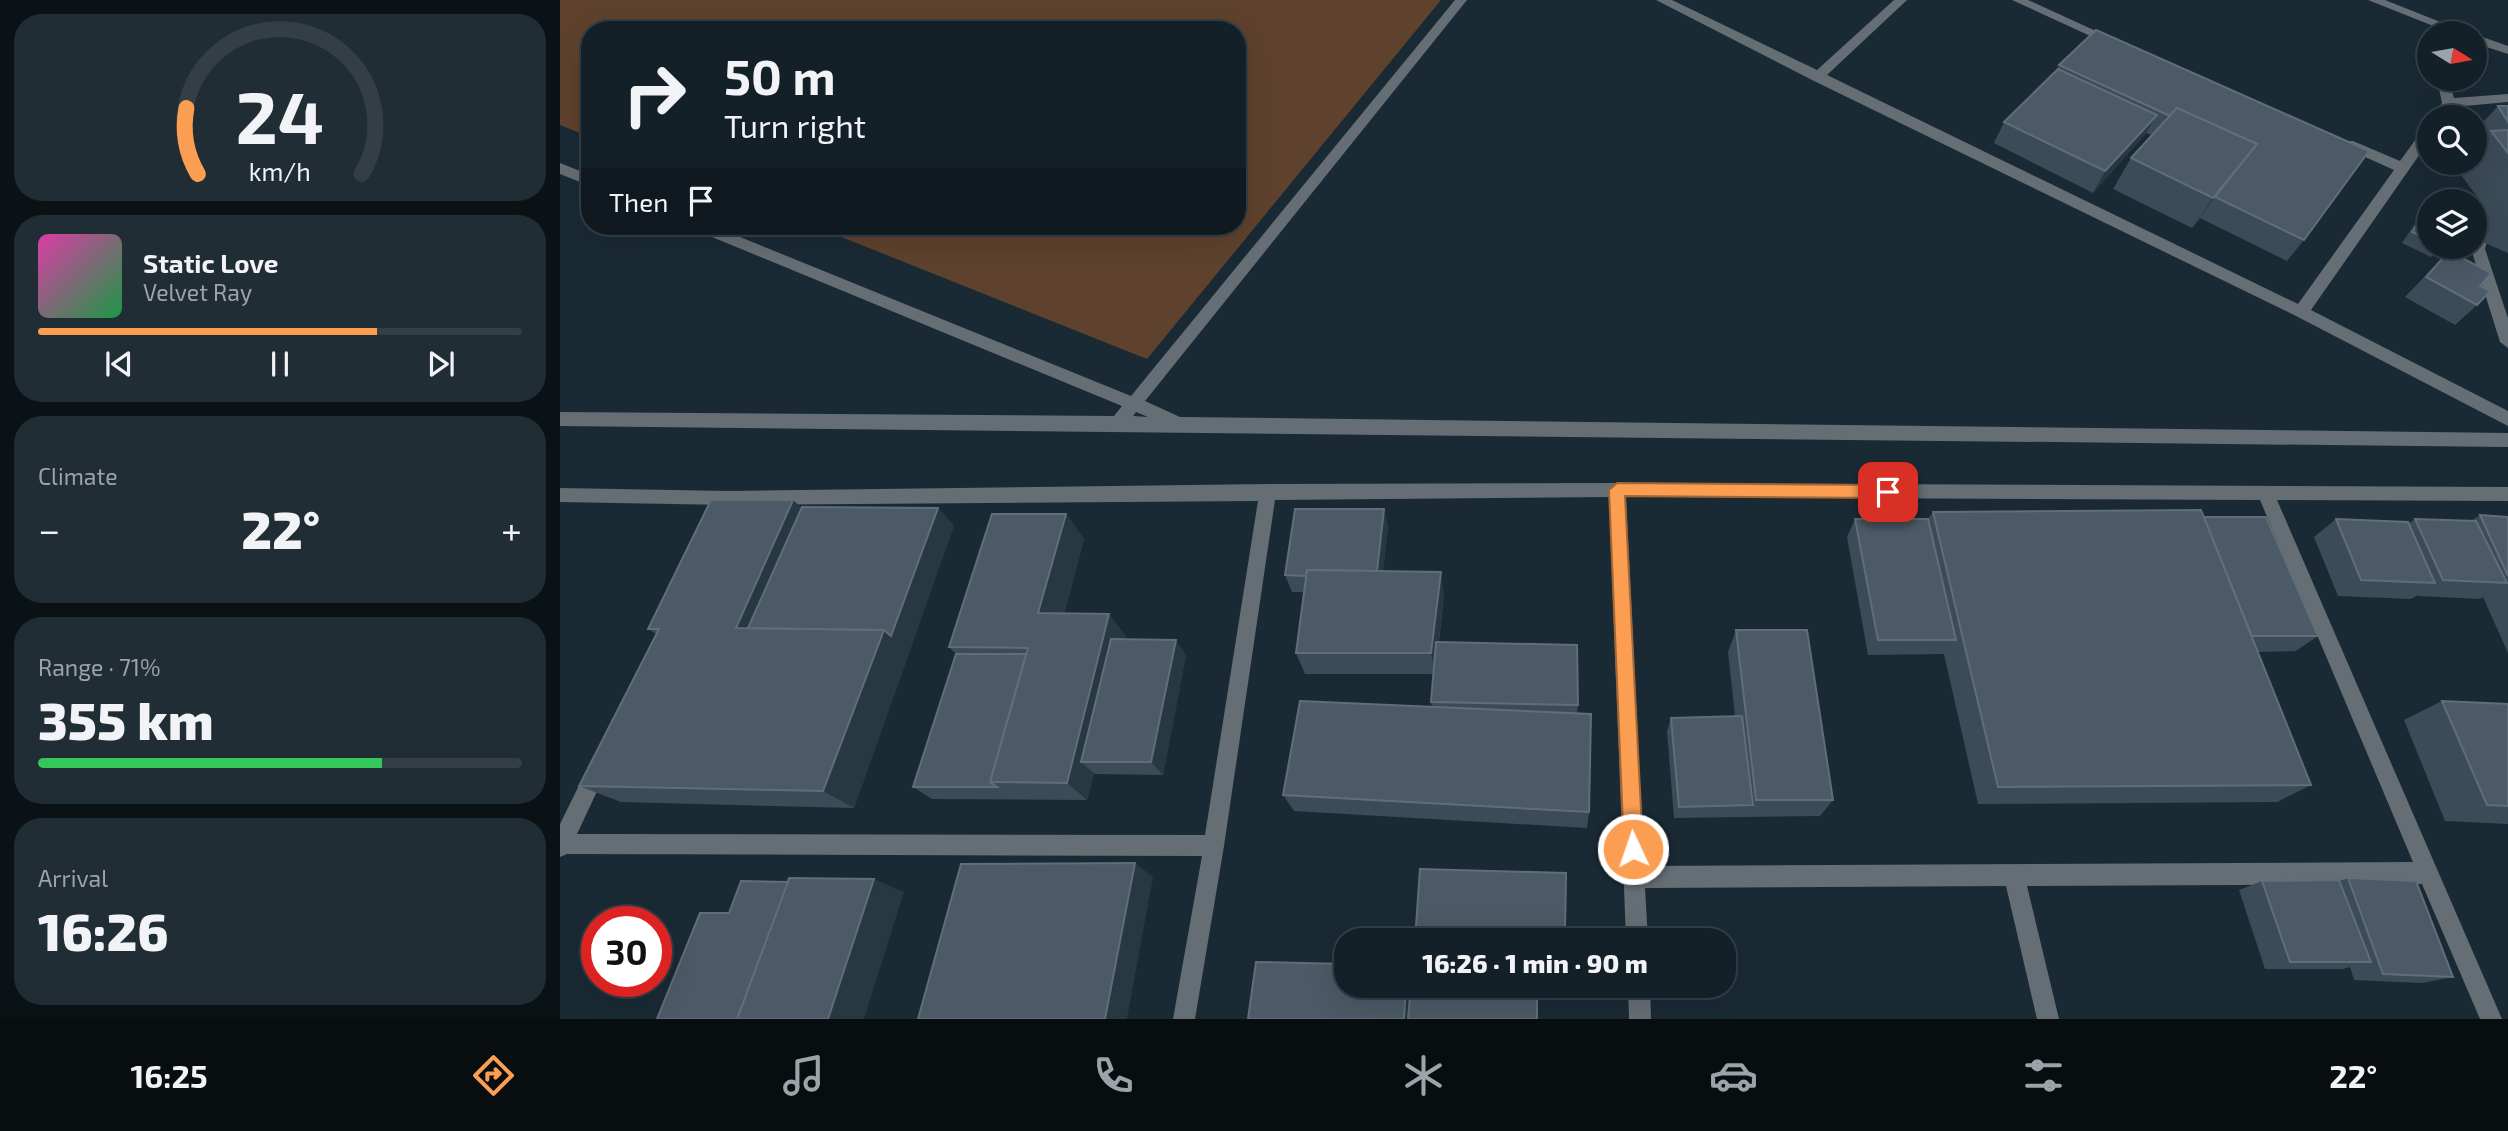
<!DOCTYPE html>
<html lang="en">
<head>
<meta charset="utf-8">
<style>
	body { margin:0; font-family:"Exo 2",sans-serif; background:#212d34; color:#f1f3f6; height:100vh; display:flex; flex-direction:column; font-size:26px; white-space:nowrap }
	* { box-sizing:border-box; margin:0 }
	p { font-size:23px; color:#9da3a8 }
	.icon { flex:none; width:38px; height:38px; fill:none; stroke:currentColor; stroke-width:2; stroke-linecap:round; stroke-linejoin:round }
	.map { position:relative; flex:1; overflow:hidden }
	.sheet { display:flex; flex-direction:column; gap:14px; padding:14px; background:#0b1216; width:560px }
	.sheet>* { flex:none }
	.banner { position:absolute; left:21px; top:21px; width:665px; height:214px; border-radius:28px; box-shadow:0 7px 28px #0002,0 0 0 2px #333e45; background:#142028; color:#f1f3f6; overflow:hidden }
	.needle { width:46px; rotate:101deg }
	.tools { position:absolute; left:1857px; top:21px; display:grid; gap:14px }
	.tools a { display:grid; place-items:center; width:70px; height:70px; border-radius:50%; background:#142028; box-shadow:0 7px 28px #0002,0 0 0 2px #333e45; font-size:35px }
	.speed { position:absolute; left:21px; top:906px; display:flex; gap:14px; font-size:35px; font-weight:700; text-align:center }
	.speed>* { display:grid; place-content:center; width:91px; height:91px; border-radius:50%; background:#142028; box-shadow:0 7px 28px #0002,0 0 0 2px #333e45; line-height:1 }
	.speed .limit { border:10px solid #d22; background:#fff; color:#111 }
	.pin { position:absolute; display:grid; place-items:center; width:60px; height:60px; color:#fff; margin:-30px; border-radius:14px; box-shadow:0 4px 10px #0006 }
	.me { position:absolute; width:77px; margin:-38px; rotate:357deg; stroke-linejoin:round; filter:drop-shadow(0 0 5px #0008) }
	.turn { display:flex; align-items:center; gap:24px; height:147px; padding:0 28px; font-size:32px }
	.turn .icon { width:91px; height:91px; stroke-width:2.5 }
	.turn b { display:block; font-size:49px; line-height:60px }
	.then { display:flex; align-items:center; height:66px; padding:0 28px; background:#0003; gap:14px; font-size:26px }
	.big { font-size:52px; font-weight:800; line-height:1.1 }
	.sheet .tile { flex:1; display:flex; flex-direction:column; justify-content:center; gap:10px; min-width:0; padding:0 24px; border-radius:28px; background:#212d34 }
	.sheet .dial { align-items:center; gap:0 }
	.dial svg { height:182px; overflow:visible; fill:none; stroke:#333e45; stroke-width:7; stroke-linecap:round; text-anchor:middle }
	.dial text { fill:#f1f3f6; stroke:none }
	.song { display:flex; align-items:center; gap:21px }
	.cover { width:84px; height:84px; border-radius:10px; background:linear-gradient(135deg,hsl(320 70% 55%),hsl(140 70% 35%)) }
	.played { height:7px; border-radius:4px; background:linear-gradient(90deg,#fb9e51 70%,#333e45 70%) }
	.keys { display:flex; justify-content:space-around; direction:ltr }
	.heat { display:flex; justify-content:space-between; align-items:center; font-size:38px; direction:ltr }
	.charge { height:10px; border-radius:5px; background:linear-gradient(90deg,#34c759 71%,#333e45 0) }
	.trip { position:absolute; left:774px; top:928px; width:402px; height:70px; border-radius:28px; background:#142028; box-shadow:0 7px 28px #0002,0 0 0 2px #333e45; font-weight:800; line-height:70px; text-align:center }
	.tab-bar { display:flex; height:112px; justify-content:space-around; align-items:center; background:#080d10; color:#9da3a8 }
	.tab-bar .icon { width:49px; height:49px }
	.tab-bar .active { color:#fb9e51 }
	.tab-bar b { font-size:32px; color:#f1f3f6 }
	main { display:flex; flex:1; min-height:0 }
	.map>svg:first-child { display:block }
	.green { fill:#5e422d }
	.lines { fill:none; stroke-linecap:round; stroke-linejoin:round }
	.minor { fill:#666e75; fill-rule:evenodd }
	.wall { fill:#3b4b57 }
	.shaded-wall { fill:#273843 }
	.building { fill:#4b5a66; stroke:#5f6e78; stroke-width:2 }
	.route { fill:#fb9e51; stroke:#a36735; stroke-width:2 }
</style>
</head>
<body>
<main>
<section class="sheet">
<div class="tile dial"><svg viewBox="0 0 100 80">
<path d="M14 69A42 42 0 1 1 86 69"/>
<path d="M14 69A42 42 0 0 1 9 40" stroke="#fb9e51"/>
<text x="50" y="56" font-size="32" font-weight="700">24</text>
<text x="50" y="72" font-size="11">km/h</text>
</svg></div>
<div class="tile">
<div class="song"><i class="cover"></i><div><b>Static Love</b><p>Velvet Ray</p></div></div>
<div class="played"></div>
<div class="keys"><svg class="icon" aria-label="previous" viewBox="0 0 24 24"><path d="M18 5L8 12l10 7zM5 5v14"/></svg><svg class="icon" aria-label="pause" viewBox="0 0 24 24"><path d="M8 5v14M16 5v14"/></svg><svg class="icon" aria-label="next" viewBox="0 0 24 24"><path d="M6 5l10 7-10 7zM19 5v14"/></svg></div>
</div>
<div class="tile"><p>Climate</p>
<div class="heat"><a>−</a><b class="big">22°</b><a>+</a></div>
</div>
<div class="tile"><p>Range · 71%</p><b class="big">355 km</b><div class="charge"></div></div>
<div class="tile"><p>Arrival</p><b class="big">16:26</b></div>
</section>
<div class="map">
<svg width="1948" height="1019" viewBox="0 0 1948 1019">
	<rect width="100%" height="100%" fill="#1a2a35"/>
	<path class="green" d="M 0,0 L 881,0 L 587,359 L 254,226 L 677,226 L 677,30 L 30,30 L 30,137 L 0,125 Z"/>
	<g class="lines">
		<g class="minor">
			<path d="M 895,0 L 907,0 L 585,401 L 620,417 L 1948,433 L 1948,447 L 0,426 L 0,412 L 554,416 L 562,406 L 135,230 L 133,226 L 153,226 L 571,396 ZM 576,412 L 588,417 L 573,416 Z"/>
			<path d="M 1096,0 L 1112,0 L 1257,70 L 1334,0 L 1347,0 L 1267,75 L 1738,304 L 1834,170 L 1783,147 L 1783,141 L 1793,141 L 1840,161 L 1864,128 L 1869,127 L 1869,141 L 1751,310 L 1948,411 L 1948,426 L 1736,316 L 1252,80 Z"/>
			<path d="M 1452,0 L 1468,0 L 1560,42 L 1554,46 L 1550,45 Z"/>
			<path d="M 1808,0 L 1825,0 L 1908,33 L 1891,33 Z"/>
			<path d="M 1914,34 L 1948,46 L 1948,54 L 1914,43 Z"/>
			<path d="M 1877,79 L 1889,79 L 1894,98 L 1948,94 L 1948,102 L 1893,107 L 1886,117 L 1872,117 L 1882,103 Z"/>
			<path d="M 0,163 L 30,175 L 30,186 L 0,174 Z"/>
			<path d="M 1920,236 L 1927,241 L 1925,249 L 1948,318 L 1948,348 L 1940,342 L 1911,249 L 1914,247 L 1915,237 Z"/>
			<path d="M 1057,483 L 1948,487 L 1948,501 L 1717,500 L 1942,1019 L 1920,1019 L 1862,884 L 1467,886 L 1499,1019 L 1477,1019 L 1446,886 L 1085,888 L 1088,940 L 1066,940 L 1049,497 L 715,500 L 664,846 L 635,1019 L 613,1019 L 642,856 L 7,854 L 0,857 L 0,824 L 31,761 L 38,758 L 45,761 L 48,768 L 17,834 L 645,835 L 698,501 L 168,505 L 0,502 L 0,488 L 168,491 L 708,484 ZM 1066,497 L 1700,500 L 1853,862 L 1084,866 Z"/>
			<path d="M 1068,985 L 1090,985 L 1091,1019 L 1069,1019 Z"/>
		</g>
	</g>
	<g class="wall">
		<path d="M 1536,30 L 1744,240 L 1727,261 L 1640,218 L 1642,216 L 1632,228 L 1553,189 L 1571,158 L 1592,135 L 1586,133 L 1533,193 L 1434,143 L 1444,122 L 1496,71 L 1499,65 Z"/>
		<path d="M 1938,106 L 1948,106 L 1948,253 L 1920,241 L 1914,226 L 1914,217 L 1921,202 L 1896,168 L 1902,163 L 1914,163 L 1914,132 Z"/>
		<path d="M 1869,205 L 1869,247 L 1881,247 L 1871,257 L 1842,243 L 1862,213 Z"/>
		<path d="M 1889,251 L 1917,305 L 1895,325 L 1845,297 Z"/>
		<path d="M 242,507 L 394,525 L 294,808 L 61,802 L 19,786 L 96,634 L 88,629 Z"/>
		<path d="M 824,509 L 828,527 L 823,571 L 884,595 L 879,642 L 1018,705 L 1017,714 L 1029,812 L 1027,828 L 734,811 L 723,795 L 872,707 L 871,702 L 873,674 L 745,674 L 736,653 L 744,592 L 732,592 L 725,575 Z"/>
		<path d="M 1373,512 L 1644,517 L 1758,636 L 1736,651 L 1698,652 L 1751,785 L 1717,802 L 1418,804 L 1384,654 L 1308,655 L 1287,537 L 1295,519 L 1368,519 Z"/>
		<path d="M 506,514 L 524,539 L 504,614 L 566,636 L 565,639 L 626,655 L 603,775 L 535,774 L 534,773 L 527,800 L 372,799 L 353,787 L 396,654 L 389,647 Z"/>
		<path d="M 1920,515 L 1948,517 L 1948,653 L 1923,597 L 1920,599 L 1858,596 L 1858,595 L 1851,599 L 1778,596 L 1754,537 L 1776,519 L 1848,524 L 1855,519 L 1911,521 Z"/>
		<path d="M 1176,630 L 1273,800 L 1260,816 L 1114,818 L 1107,731 L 1111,718 L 1175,716 L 1168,652 Z"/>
		<path d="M 1882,701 L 1948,704 L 1948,824 L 1885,821 L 1844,720 Z"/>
		<path d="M 860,869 L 1005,932 L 1004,939 L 979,938 Z"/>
		<path d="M 1788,878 L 1893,977 L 1862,983 L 1794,980 L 1790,967 L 1783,969 L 1705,969 L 1679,890 L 1702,881 L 1779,881 Z"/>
	</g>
	<g class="shaded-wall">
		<path d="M 1597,115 L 1584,136 L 1533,193 L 1545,171 Z"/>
		<path d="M 1697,144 L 1655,197 L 1632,228 L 1653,198 Z"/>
		<path d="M 233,500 L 261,525 L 214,635 L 176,628 Z"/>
		<path d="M 378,508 L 394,525 L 350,651 L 331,636 Z"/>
		<path d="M 824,509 L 828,527 L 821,592 L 817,576 Z"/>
		<path d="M 506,514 L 524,539 L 498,635 L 478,613 Z"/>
		<path d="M 881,572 L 884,595 L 875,674 L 871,653 Z"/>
		<path d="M 549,614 L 566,636 L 536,762 L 521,762 L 534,773 L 527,800 L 507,783 Z"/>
		<path d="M 324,630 L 350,651 L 294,808 L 263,791 Z"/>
		<path d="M 616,640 L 626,655 L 603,775 L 591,762 Z"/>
		<path d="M 575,863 L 593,877 L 567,1019 L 545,1019 Z"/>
		<path d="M 314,879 L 344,892 L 304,1019 L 268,1019 Z"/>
		<path d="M 846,985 L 853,985 L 851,1019 L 844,1019 Z"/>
	</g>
	<g class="building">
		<path d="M 1536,30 L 1809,151 L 1744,240 L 1655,197 L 1697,144 L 1617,108 L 1610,116 L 1499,65 Z"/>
		<path d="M 1498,69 L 1597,115 L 1545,171 L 1444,122 Z"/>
		<path d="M 1938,106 L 1948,106 L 1948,122 Z"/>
		<path d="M 1617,108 L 1697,144 L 1653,198 L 1571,158 Z"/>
		<path d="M 1948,130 L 1948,153 L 1931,131 Z"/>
		<path d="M 1869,206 L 1869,240 L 1852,232 Z"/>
		<path d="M 1889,251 L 1931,273 L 1920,286 L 1930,291 L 1917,305 L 1866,277 Z"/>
		<path d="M 151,500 L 233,500 L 176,628 L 324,630 L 263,791 L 19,786 L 99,629 L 88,629 Z"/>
		<path d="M 242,507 L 378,508 L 331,636 L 324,630 L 188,628 Z"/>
		<path d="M 735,509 L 824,509 L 817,571 L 747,570 L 746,576 L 725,575 Z"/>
		<path d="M 1641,510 L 1751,785 L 1438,787 L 1373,512 Z"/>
		<path d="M 432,514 L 506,514 L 478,613 L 549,614 L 507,783 L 430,782 L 468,648 L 389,647 Z"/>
		<path d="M 1920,515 L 1948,517 L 1948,576 Z"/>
		<path d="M 1644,517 L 1706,517 L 1758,636 L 1692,636 Z"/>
		<path d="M 1295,519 L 1368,519 L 1396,640 L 1318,640 Z"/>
		<path d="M 1776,519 L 1848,522 L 1875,583 L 1801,580 Z"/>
		<path d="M 1855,519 L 1916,521 L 1947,583 L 1883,580 Z"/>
		<path d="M 747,570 L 881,572 L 871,653 L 736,653 Z"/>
		<path d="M 1176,630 L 1247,630 L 1273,800 L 1196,800 Z"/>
		<path d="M 551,639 L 616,640 L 591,762 L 521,762 Z"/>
		<path d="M 876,642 L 1017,645 L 1018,705 L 871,702 Z"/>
		<path d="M 396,654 L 466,654 L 430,782 L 437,787 L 353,787 Z"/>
		<path d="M 740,701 L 1031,714 L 1029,812 L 723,795 Z"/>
		<path d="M 1882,701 L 1948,704 L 1948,806 L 1927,805 Z"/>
		<path d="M 1182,716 L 1193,805 L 1119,807 L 1111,718 Z"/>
		<path d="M 575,863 L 545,1019 L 358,1019 L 401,864 Z"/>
		<path d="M 860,869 L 1006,873 L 1005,932 L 979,930 L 979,940 L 855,940 Z"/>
		<path d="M 229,878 L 314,879 L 268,1019 L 177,1019 Z"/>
		<path d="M 1788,878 L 1856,881 L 1893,977 L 1823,974 Z"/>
		<path d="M 1779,880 L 1811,962 L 1730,962 L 1702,881 Z"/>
		<path d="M 181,881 L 228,882 L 177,1019 L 97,1019 L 140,913 L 169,913 Z"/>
		<path d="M 696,962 L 786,964 L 786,985 L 846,985 L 844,1019 L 688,1019 Z"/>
		<path d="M 851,985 L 977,985 L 977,1019 L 848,1019 Z"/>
	</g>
	<path class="route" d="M 1057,483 L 1328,485 L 1335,492 L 1328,498 L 1065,496 L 1083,849 L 1080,856 L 1073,859 L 1066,856 L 1064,849 L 1049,490 Z"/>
</svg>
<div class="tools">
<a><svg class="needle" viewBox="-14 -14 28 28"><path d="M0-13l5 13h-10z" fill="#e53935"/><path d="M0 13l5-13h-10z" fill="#9da3a8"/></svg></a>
<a><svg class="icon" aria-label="search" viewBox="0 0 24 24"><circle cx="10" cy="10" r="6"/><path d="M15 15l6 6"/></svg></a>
<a><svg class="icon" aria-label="layers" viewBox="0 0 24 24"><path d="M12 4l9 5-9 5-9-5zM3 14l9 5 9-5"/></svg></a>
</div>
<div class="speed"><div class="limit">30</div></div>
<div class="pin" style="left:1328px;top:492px;background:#d93025"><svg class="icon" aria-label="arrive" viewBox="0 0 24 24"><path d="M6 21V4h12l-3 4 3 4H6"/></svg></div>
<svg class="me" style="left:1073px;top:849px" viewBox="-20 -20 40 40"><circle r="17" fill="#fb9e51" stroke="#fff" stroke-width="3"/><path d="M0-11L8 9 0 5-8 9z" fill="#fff"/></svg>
<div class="trip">16:26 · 1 min · 90 m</div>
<div class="banner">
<div class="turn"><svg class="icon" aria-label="right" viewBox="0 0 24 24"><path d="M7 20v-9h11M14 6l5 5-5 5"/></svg><div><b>50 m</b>Turn right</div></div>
<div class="then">Then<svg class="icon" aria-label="arrive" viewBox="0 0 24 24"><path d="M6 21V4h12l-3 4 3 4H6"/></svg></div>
</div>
</div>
</main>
<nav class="tab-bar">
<b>16:25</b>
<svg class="icon active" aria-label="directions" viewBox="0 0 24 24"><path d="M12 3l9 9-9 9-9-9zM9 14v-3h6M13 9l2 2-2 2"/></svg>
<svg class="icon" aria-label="music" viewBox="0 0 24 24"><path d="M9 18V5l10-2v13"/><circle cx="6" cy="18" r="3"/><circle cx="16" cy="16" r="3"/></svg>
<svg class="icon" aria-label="phone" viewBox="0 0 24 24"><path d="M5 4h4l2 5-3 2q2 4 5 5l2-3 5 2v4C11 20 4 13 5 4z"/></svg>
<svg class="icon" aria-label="climate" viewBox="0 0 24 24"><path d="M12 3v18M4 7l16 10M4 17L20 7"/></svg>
<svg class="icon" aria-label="car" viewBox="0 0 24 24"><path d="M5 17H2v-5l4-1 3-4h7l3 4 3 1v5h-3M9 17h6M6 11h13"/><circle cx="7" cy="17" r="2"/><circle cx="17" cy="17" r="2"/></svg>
<svg class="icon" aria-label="filters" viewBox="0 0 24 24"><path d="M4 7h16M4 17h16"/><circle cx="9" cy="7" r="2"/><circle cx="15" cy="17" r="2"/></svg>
<b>22°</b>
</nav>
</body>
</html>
